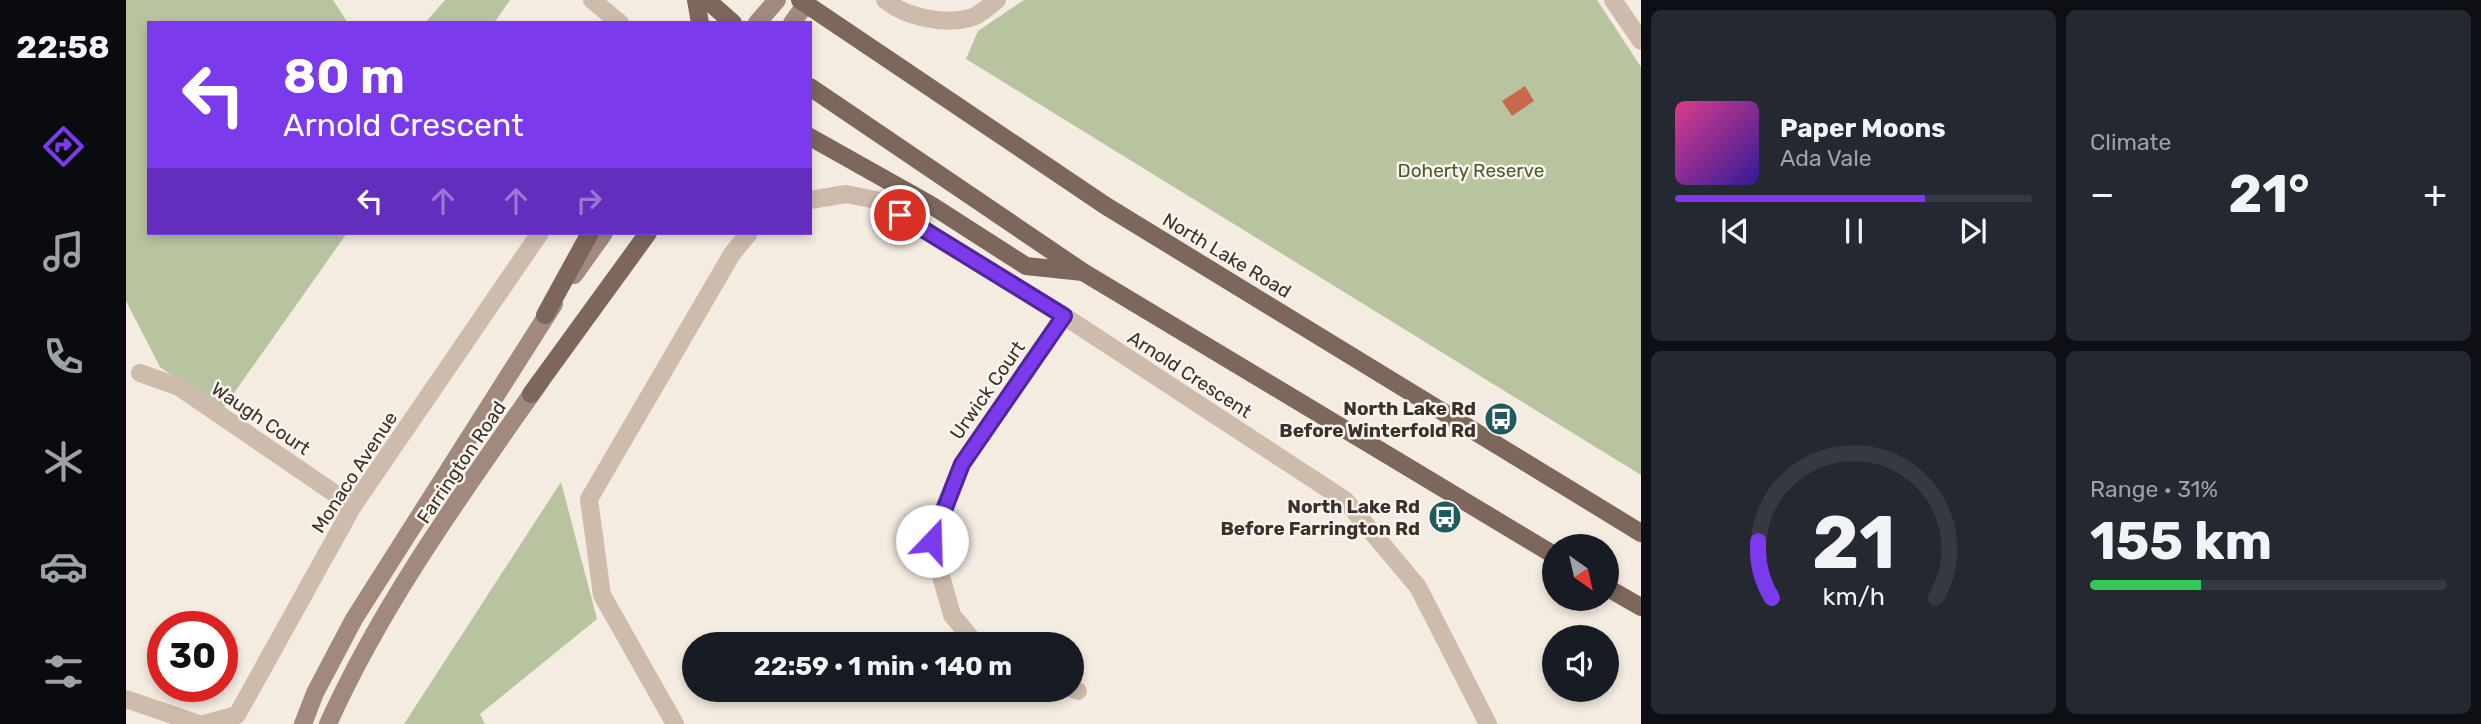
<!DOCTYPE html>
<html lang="en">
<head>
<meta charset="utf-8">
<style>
	body { margin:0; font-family:Rubik,sans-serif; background:#242831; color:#f1f3f6; height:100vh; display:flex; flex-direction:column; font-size:26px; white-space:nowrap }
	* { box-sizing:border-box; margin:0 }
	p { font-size:23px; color:#9ea1a6 }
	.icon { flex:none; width:38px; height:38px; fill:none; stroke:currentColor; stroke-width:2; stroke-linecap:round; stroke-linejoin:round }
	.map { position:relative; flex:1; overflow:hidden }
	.side { display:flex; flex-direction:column; gap:10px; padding:10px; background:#0d0f14; width:840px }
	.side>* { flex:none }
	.banner { position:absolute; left:21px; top:21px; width:665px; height:214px; border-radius:0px; box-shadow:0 4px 10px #0003; background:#7c3aed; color:#fff; overflow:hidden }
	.needle { width:46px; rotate:146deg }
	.buttons { position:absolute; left:1416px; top:534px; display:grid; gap:14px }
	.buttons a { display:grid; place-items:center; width:77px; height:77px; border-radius:50%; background:#171b24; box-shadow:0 4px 10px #0003; font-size:35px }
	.speed { position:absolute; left:21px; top:611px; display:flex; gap:14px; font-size:35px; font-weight:700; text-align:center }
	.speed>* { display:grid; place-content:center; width:91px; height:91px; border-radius:50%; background:#171b24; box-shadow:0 4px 10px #0003; line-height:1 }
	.speed .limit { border:10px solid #d22; background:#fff; color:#111 }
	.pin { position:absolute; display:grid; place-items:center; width:60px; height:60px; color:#fff; margin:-30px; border:4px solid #fff; border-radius:50%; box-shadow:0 2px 7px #0007 }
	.me { position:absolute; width:77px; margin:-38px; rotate:21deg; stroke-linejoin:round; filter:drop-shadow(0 0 5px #0008) }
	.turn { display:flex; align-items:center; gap:24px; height:147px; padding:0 21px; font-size:32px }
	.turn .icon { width:91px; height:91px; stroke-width:2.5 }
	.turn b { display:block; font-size:49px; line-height:60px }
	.lanes { display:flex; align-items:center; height:66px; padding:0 21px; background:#0003; justify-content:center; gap:35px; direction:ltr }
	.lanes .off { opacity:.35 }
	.big { font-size:52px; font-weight:700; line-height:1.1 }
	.side .card { flex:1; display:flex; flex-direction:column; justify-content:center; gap:10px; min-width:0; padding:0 24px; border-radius:10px; background:#242831 }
	.side .dial { align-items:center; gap:0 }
	.dial svg { height:182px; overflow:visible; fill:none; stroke:#363941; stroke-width:7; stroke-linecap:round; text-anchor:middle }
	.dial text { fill:#f1f3f6; stroke:none }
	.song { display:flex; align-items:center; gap:21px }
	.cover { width:84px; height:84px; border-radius:10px; background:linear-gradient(135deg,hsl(330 70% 55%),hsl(250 70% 35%)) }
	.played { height:7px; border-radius:4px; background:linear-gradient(90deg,#7c3aed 70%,#363941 70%) }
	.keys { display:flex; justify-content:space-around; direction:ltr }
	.heat { display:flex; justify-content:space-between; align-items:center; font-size:38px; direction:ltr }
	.charge { height:10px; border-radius:5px; background:linear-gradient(90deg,#34c759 31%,#363941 0) }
	.side .tiles { flex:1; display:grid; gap:10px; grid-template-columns:repeat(2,1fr) }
	.trip { position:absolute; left:556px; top:632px; width:402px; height:70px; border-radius:35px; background:#171b24; box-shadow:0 4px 10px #0003; font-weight:700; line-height:70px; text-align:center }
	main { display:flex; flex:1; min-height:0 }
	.tab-bar { display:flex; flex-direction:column; width:126px; justify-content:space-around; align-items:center; background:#090b0e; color:#9ea1a6 }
	.tab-bar .icon { width:49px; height:49px }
	.tab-bar .current { color:#7c3aed }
	.tab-bar b { font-size:32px; color:#f1f3f6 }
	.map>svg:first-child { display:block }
	.green { fill:#b8c4a0 }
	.building { fill:#c8694b }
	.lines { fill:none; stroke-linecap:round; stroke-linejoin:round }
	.street { stroke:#cdbbac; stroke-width:18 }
	.secondary { stroke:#a18a7d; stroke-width:18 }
	.primary { stroke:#7d675c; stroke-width:18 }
	.route-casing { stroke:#51269a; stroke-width:18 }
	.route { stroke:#7c3aed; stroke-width:12 }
	.labels { text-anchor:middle; stroke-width:5; stroke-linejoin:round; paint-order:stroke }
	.park-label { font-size:19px; fill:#4a5a2e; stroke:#fbf5ee }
	.street-label { font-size:19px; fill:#3b302b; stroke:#fbf5ee }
	.poi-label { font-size:19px; font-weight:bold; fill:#3b302b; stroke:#fbf5ee; text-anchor:end }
</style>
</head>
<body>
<main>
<nav class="tab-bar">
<b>22:58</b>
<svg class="icon current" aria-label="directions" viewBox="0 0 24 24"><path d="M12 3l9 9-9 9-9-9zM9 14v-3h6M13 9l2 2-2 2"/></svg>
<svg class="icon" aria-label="music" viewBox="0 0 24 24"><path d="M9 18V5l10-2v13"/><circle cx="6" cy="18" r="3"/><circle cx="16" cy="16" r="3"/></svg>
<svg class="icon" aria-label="phone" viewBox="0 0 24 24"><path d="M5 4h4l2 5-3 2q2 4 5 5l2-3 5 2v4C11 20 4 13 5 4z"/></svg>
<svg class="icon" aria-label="climate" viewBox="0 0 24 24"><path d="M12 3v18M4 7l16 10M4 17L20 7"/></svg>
<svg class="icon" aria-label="car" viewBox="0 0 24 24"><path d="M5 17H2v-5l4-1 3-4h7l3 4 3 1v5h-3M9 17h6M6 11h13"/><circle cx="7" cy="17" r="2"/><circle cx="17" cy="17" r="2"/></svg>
<svg class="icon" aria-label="filters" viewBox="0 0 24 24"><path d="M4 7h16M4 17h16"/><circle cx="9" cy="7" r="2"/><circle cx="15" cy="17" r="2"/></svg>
</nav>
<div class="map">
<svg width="1515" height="724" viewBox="0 0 1515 724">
	<rect width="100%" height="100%" fill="#f4ebe1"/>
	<g class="green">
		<path d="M 0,0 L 207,0 L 222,23 L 23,23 L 23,233 L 221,233 L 96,410 L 34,367 L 0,301 Z"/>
		<path d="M 319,0 L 384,0 L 368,23 L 299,23 Z"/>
		<path d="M 898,0 L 1471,0 L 1515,67 L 1515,475 L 840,59 L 852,31 Z"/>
		<path d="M 435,482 L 471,619 L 354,714 L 359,724 L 278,724 Z"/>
	</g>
	<path class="building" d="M 1399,86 L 1408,101 L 1386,116 L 1376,101 Z"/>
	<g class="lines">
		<g class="street">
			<path d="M 466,0 L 494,23"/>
			<path d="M 759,0 C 779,17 817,25 844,18 C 853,16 863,6 871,0"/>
			<path d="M 1487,0 L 1515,41"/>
			<path d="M 684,200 L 720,194 L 750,200 L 938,316 L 1219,500 L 1292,587 L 1362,724"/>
			<path d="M 14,373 L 53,387 L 227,506"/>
			<path d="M 850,644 L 826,615 L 805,541 L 836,464 L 938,316"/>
			<path d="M 947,689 L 952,691"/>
			<path d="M 0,699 L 73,724"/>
			<path d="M 78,724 L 111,715 L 227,506 L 414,233"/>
			<path d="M 549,724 L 476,595 L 463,499 L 606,254 L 623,233"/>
		</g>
		<g class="secondary">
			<path d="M 631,23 L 651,0"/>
			<path d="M 666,23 L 679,5"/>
			<path d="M 448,275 L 478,233"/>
			<path d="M 177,724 L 189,693 L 228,619 L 428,304"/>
			<path d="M 202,724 C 257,602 337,492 414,382"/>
		</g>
		<g class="primary">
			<path d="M 570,0 L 574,23"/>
			<path d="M 581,0 L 607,23"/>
			<path d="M 674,0 L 980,206 L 1515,533"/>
			<path d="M 684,87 L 957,272 L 1428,555"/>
			<path d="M 684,137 L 805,205 L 900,266 L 957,272"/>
			<path d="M 419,315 L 464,233"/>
			<path d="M 405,394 L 522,233"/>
			<path d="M 1480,587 L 1515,607"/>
		</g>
	</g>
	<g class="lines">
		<defs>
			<path id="route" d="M 774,215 L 938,316 L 836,464 L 806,541"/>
		</defs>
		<use href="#route" class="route-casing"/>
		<use href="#route" class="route"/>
	</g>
	<defs>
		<symbol id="bus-disc" viewBox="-11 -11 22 22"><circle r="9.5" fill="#1f5a5e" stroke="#fbf5ee"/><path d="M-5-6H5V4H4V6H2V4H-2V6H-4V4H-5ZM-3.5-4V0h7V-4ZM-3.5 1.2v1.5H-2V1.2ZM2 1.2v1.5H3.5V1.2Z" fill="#fff"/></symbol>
	</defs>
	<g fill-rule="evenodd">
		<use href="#bus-disc" x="1356" y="400" width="38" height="38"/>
		<use href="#bus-disc" x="1300" y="498" width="38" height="38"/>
	</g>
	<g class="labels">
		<g class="park-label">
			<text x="1345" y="177">Doherty Reserve</text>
		</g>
		<g class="street-label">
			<text transform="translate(1101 255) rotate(31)" y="7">North Lake Road</text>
			<text transform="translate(1064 374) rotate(33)" y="7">Arnold Crescent</text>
			<text transform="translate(861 390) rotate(-55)" y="7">Urwick Court</text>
			<text transform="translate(135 418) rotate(34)" y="7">Waugh Court</text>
			<text transform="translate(335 462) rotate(-56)" y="7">Farrington Road</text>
			<text transform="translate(228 472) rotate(-57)" y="7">Monaco Avenue</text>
		</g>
		<g class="poi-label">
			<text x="1350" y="415">North Lake Rd<tspan x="1350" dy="22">Before Winterfold Rd</tspan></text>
			<text x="1294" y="513">North Lake Rd<tspan x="1294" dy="22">Before Farrington Rd</tspan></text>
		</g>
	</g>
</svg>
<div class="buttons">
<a><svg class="needle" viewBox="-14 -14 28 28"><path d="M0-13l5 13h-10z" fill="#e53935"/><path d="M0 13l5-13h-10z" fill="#9ea1a6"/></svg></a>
<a><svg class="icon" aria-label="sound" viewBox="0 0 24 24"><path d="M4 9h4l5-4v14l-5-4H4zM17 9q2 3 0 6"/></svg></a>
</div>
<div class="speed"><div class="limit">30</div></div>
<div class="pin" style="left:774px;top:215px;background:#d93025"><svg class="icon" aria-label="arrive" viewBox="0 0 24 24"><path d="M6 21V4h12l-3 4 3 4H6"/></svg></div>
<svg class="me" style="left:806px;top:541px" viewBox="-20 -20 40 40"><circle r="19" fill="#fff"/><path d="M0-13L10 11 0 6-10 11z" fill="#7c3aed"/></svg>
<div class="trip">22:59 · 1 min · 140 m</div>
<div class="banner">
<div class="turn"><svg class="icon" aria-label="left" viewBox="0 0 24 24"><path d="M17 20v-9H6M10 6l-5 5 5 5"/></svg><div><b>80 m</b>Arnold Crescent</div></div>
<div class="lanes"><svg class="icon" aria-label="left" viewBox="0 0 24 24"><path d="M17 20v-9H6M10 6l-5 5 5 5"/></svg><svg class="icon off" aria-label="ahead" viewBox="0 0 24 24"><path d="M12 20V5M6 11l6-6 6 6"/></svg><svg class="icon off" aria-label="ahead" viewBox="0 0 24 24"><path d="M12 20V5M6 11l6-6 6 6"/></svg><svg class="icon off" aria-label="right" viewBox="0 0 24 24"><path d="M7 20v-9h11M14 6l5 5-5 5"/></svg></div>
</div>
</div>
<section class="side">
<div class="tiles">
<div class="card">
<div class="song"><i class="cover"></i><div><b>Paper Moons</b><p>Ada Vale</p></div></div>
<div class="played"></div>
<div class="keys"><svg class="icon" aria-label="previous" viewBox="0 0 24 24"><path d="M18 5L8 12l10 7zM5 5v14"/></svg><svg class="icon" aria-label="pause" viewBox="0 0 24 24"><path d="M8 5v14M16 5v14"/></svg><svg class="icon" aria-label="next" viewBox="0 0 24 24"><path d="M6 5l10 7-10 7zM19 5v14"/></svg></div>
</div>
<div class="card"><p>Climate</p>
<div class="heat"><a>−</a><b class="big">21°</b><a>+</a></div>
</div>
<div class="card dial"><svg viewBox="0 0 100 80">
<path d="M14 69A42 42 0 1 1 86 69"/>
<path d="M14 69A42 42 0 0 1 8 44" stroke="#7c3aed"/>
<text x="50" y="56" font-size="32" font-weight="700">21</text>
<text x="50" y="72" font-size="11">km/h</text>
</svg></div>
<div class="card"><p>Range · 31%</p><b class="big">155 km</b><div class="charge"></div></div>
</div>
</section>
</main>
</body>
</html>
